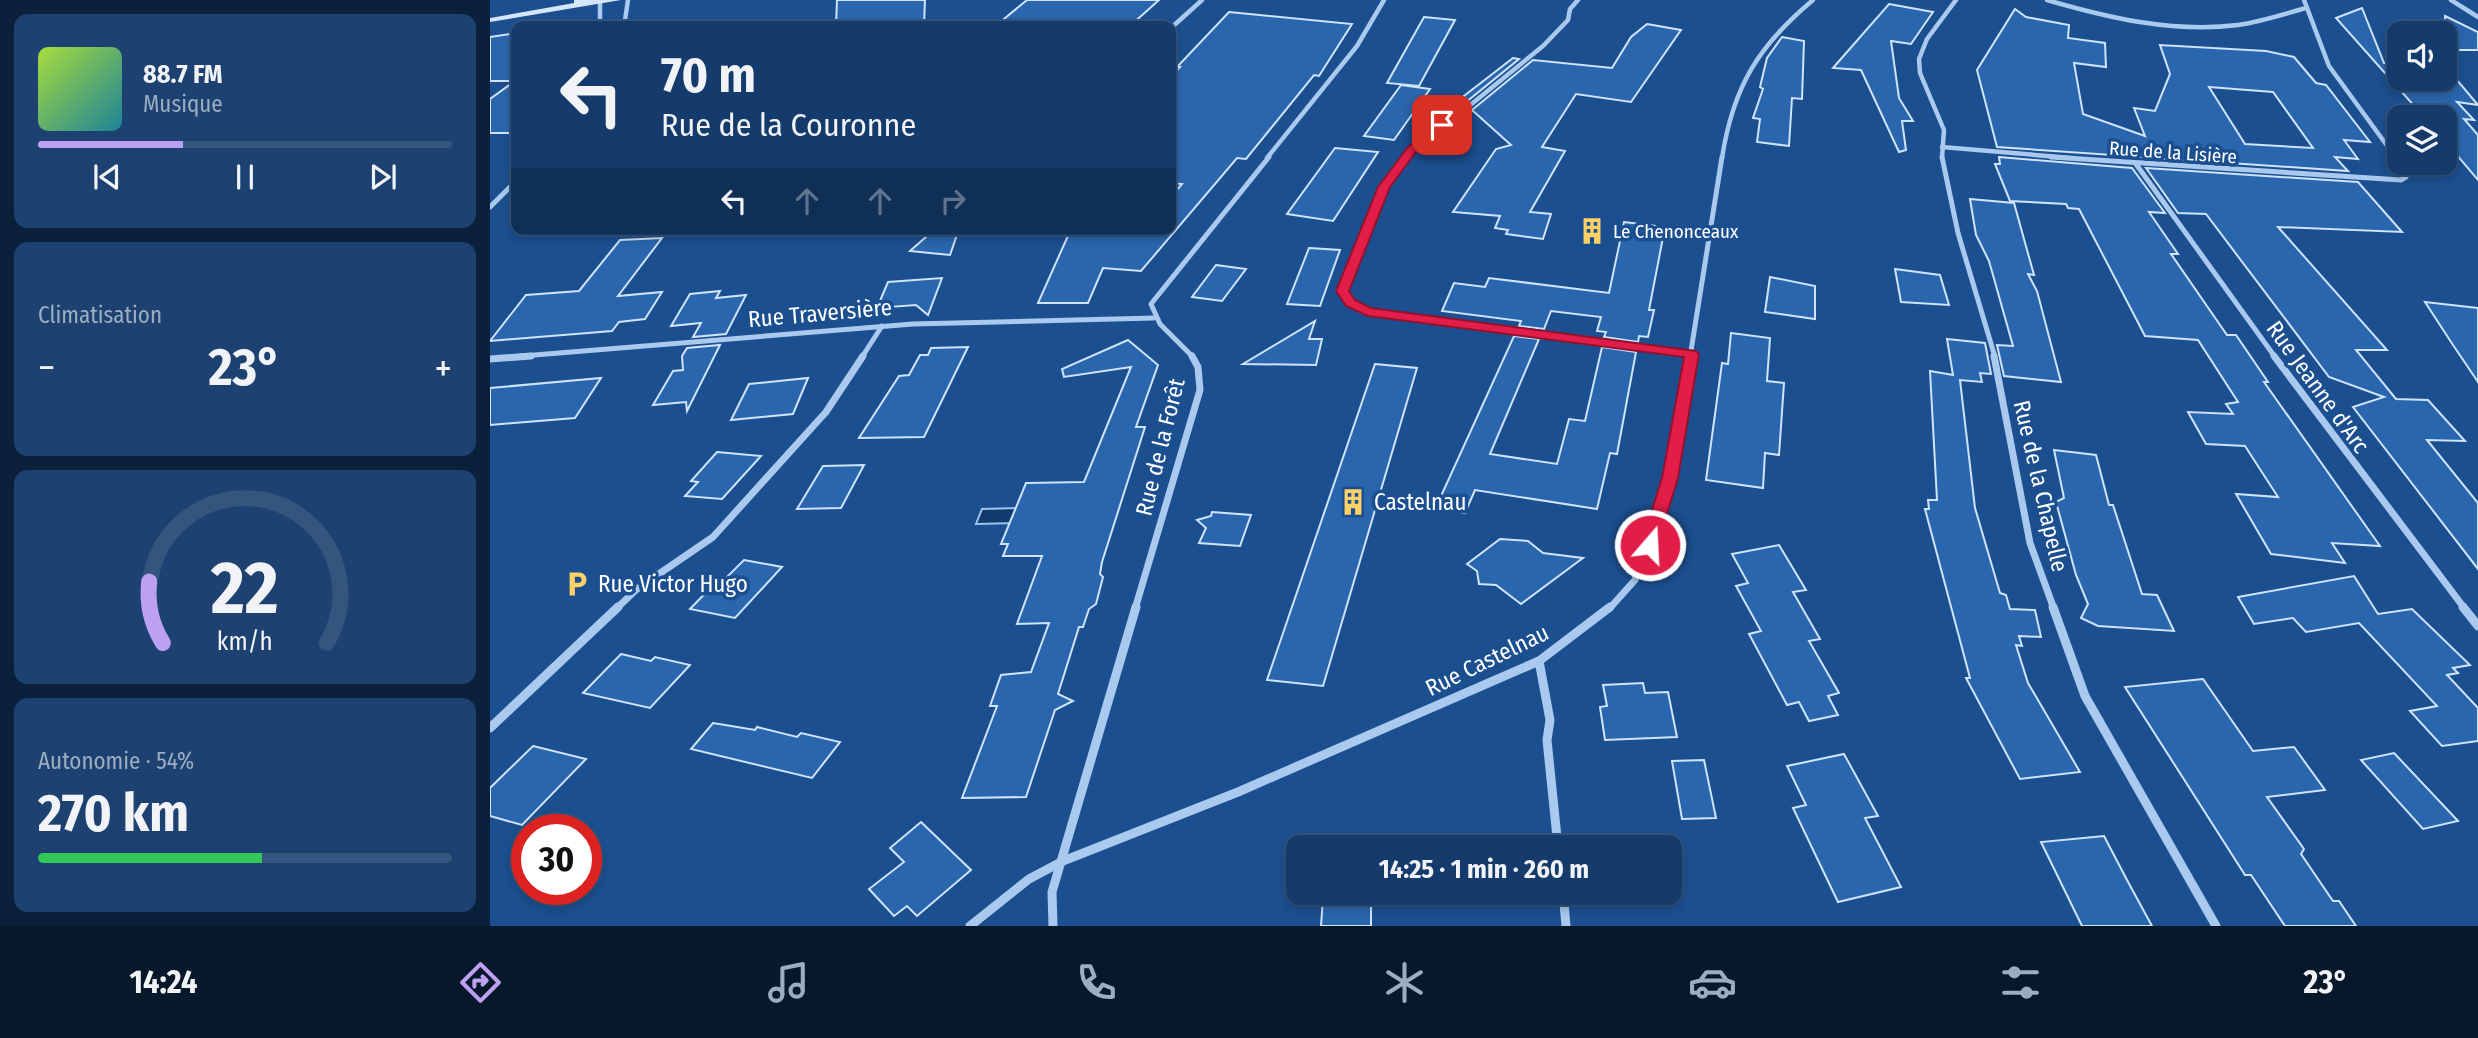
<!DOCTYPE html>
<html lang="fr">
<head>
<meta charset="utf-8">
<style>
	body { margin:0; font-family:"Fira Sans Condensed",sans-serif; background:#1d4271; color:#f1f3f6; height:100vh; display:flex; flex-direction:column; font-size:26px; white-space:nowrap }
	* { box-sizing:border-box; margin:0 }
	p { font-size:23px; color:#9dadc1 }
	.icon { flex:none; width:38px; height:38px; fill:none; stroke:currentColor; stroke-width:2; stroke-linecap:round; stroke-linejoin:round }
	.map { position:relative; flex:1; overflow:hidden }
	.drawer { display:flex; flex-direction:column; gap:14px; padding:14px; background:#0b203b; width:490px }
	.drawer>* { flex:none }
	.top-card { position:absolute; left:21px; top:21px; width:665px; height:214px; border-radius:14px; box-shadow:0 4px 10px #0003,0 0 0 2px #33557e; background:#143b6b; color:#f1f3f6; overflow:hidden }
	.controls { position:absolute; left:1897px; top:21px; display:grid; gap:14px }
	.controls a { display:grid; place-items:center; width:70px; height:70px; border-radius:14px; background:#143b6b; box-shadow:0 4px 10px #0003,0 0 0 2px #33557e; font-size:35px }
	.speed { position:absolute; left:21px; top:814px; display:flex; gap:14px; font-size:35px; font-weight:700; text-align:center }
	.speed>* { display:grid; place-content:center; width:91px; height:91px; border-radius:50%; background:#143b6b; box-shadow:0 4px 10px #0003,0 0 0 2px #33557e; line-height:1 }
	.speed .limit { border:10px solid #d22; background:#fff; color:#111 }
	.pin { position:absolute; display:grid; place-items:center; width:60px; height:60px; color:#fff; margin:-30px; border-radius:14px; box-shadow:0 4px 10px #0006 }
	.me { position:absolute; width:77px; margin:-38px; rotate:19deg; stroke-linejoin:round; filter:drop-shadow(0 0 5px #0008) }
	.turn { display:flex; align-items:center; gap:24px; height:147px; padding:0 35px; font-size:32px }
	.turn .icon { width:91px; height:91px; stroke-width:2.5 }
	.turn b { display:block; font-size:49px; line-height:60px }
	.lanes { display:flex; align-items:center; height:66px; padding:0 35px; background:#0003; justify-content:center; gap:35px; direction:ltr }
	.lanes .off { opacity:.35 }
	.big { font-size:52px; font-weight:700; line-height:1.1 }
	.drawer .tile { flex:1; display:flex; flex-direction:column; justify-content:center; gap:10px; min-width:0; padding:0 24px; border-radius:14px; background:#1d4271 }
	.drawer .dial { align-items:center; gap:0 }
	.dial svg { height:182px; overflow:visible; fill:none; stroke:#33557e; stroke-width:7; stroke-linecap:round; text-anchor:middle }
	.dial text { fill:#f1f3f6; stroke:none }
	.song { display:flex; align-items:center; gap:21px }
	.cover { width:84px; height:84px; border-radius:10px; background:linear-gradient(135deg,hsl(80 70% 55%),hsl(190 70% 35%)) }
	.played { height:7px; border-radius:4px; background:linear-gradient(90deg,#bca0f2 35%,#33557e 35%) }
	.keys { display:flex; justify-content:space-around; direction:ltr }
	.heat { display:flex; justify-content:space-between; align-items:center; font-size:38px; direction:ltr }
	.charge { height:10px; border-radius:5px; background:linear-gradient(90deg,#34c759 54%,#33557e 0) }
	.trip { position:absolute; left:796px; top:835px; width:396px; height:70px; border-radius:14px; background:#143b6b; box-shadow:0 4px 10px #0003,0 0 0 2px #33557e; font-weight:700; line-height:70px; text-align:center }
	.menu { display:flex; height:112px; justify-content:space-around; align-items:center; background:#08182b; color:#9dadc1 }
	.menu .icon { width:49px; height:49px }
	.menu .on { color:#bca0f2 }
	.menu b { font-size:32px; color:#f1f3f6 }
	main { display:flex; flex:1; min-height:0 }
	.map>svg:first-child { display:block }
	.water { fill:#123a6d; stroke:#9cc4f0; stroke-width:2 }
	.building { fill:#2a66ad; stroke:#cfe3fa; stroke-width:2; fill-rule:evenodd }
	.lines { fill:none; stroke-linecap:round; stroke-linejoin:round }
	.minor-far3 { stroke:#a9c9ee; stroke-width:4.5 }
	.minor-far2 { stroke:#a9c9ee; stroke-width:5 }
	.minor-far1 { stroke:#a9c9ee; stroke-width:7 }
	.minor { stroke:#a9c9ee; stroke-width:9 }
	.secondary { fill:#d6e6fa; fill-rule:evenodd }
	.route { fill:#e11d48; stroke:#92132f; stroke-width:2 }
	.labels { text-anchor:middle; stroke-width:7; stroke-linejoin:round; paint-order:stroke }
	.far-street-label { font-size:19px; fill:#fff; stroke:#1b4f8f }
	.far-poi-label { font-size:19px; fill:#fff; stroke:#1b4f8f; text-anchor:start }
	.street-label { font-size:23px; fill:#fff; stroke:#1b4f8f }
	.poi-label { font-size:23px; fill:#fff; stroke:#1b4f8f; text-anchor:start }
</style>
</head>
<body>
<main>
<section class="drawer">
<div class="tile">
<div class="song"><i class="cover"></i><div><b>88.7 FM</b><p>Musique</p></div></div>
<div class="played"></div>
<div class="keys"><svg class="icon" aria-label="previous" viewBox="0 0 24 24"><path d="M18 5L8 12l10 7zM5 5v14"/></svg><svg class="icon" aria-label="pause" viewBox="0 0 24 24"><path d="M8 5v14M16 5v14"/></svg><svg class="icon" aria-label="next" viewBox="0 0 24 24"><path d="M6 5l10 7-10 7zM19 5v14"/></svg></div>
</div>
<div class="tile"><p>Climatisation</p>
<div class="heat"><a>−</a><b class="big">23°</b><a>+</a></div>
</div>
<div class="tile dial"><svg viewBox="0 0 100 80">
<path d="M14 69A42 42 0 1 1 86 69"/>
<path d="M14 69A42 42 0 0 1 8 42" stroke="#bca0f2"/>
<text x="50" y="56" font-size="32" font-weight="700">22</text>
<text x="50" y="72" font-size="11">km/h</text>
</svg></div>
<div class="tile"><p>Autonomie · 54%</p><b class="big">270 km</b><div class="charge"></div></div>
</section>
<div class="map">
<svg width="1988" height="926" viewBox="0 0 1988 926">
	<rect width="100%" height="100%" fill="#1b4f8f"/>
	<path class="water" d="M 533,508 L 527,523 L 486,524 L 492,509 Z"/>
	<g class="building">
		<path d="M 347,0 L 435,0 L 434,26 L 346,26 Z"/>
		<path d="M 537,0 L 669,0 L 640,26 L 509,23 Z"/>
		<path d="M 1399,4 L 1443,12 L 1421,44 L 1401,41 L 1409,98 L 1423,121 L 1412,121 L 1416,150 L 1409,152 L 1371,70 L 1343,68 Z"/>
		<path d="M 1872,8 L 1894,63 L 1909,64 L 1909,79 L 1955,79 L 1957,68 L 1988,105 L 1967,102 L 1984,120 L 1974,119 L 1988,135 L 1988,180 L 1955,141 L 1955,117 L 1934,117 L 1846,18 Z"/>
		<path d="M 1525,9 L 1536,17 L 1579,25 L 1578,38 L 1615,43 L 1616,67 L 1584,63 L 1593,114 L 1655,136 L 1644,108 L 1665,111 L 1680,74 L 1670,45 L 1776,51 L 1804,57 L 1826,83 L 1836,85 L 1880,142 L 1854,140 L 1868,159 L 1845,157 L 1858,171 L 1507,147 L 1487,70 ZM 1719,87 L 1783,92 L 1823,148 L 1755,144 Z"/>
		<path d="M 739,12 L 862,24 L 829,76 L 824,75 L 756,159 L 747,158 L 651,271 L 613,268 L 598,303 L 548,303 L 581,229 L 681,229 L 681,197 L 692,184 L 681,183 L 681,77 L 690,67 L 687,67 Z"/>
		<path d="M 1955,16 L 1988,32 L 1988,50 L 1955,50 Z"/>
		<path d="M 934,17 L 965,20 L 929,86 L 897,83 Z"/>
		<path d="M 1157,24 L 1191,30 L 1141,102 L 1086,94 L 1052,147 L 1075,151 L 1040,212 L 1061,214 L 1053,239 L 1016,234 L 1018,230 L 1005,228 L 1010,216 L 963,212 L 1006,149 L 1021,145 L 982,110 L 1043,60 L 1122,68 L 1141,37 Z"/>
		<path d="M 26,33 L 26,133 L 0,133 L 0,99 L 25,81 L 0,81 L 0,37 Z"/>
		<path d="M 1292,37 L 1314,41 L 1312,99 L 1302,98 L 1299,146 L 1267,142 L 1270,119 L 1263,118 L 1273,89 L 1270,87 L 1277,58 Z"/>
		<path d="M 1023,58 L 1029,59 L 975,103 L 970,99 Z"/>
		<path d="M 911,85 L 940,89 L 904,140 L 874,136 Z"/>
		<path d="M 845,148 L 888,152 L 843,221 L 797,214 Z"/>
		<path d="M 1509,157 L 1642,168 L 1675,213 L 1659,212 L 1688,254 L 1681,254 L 1737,335 L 1746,335 L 1778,382 L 1774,382 L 1890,546 L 1842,543 L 1855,563 L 1781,554 L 1746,494 L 1788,497 L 1755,446 L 1716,444 L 1698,412 L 1743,414 L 1736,404 L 1748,402 L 1708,340 L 1655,336 L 1589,209 L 1578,208 L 1576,204 L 1520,201 L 1505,164 L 1510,164 Z"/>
		<path d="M 1656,168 L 1868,182 L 1912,232 L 1788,227 L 1897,350 L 1866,350 L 1906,399 L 1938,400 L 1975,441 L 1937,440 L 1988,503 L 1988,569 L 1863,407 L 1894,397 L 1839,377 L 1716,214 L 1688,213 Z"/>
		<path d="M 1480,199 L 1524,203 L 1544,275 L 1538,274 L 1547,291 L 1571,382 L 1514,376 L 1507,345 L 1523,346 L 1499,261 L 1486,235 Z"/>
		<path d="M 1134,222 L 1175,227 L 1159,310 L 1164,310 L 1158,337 L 1149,336 L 1148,342 L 1114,337 L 1116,332 L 1107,331 L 1111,317 L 1061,311 L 1054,329 L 1029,326 L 1031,321 L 952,311 L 964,283 L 995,287 L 999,278 L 1119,293 Z"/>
		<path d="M 445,229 L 469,229 L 460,255 L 420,251 Z"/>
		<path d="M 172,238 L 128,296 L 172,292 L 155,319 L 129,322 L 122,331 L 0,341 L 36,295 L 89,291 L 130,240 Z"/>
		<path d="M 819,248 L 850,250 L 830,306 L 797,304 Z"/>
		<path d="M 726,265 L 756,269 L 732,301 L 702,297 Z"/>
		<path d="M 1405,269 L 1450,275 L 1459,305 L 1411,302 Z"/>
		<path d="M 1280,277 L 1325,286 L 1325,319 L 1275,312 Z"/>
		<path d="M 452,278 L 438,315 L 426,305 L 387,308 L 398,282 Z"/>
		<path d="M 230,291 L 226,298 L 256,295 L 236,334 L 203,337 L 211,323 L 181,326 L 200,294 Z"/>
		<path d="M 1935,302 L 1988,308 L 1988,382 L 1963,345 Z"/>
		<path d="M 825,321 L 819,339 L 832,339 L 826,365 L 753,364 Z"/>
		<path d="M 1241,333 L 1280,338 L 1277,381 L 1294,383 L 1289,455 L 1275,453 L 1273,488 L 1216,480 L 1232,363 L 1238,364 Z"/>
		<path d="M 1024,336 L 1049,339 L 1000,454 L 1067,464 L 1079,419 L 1095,421 L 1112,347 L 1146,352 L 1127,454 L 1120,453 L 1107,509 L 985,490 L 975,513 L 946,507 Z"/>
		<path d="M 1457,339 L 1495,343 L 1501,374 L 1490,373 L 1492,382 L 1470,380 L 1485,508 L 1510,593 L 1516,595 L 1520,609 L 1545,610 L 1551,637 L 1529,636 L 1532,646 L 1526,645 L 1538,683 L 1590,772 L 1530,779 L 1476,678 L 1480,678 L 1435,509 L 1439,509 L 1438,500 L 1447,500 L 1440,371 L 1463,375 Z"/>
		<path d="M 638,340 L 668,365 L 646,427 L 655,427 L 612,562 L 610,574 L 613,577 L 606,604 L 599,609 L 593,627 L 589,627 L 568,694 L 583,701 L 565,710 L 536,797 L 472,798 L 507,706 L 500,706 L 511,675 L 541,672 L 559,623 L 527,624 L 552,556 L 513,556 L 518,544 L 511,544 L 536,483 L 594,482 L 641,367 L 574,377 L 572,369 Z"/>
		<path d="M 230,345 L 197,411 L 196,402 L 163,405 L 183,371 L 193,370 L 192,356 L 197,348 Z"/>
		<path d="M 478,347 L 434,437 L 369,438 L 409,376 L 419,375 L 430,355 L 438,355 L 441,348 Z"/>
		<path d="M 885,364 L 927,368 L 833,686 L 777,680 Z"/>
		<path d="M 111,378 L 85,418 L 0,425 L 0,388 Z"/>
		<path d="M 318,378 L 303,414 L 241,420 L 259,384 Z"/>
		<path d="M 1564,450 L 1606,455 L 1619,505 L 1623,505 L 1652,594 L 1667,595 L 1684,631 L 1608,626 L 1591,618 L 1598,604 L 1586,575 L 1566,502 L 1574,498 Z"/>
		<path d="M 227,452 L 271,456 L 232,499 L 195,496 L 208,482 L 201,481 Z"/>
		<path d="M 374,465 L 351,508 L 307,509 L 333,466 Z"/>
		<path d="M 722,512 L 761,515 L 750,546 L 709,543 L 716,528 L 707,520 L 721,516 Z"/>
		<path d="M 1010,539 L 1038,541 L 1053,553 L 1093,558 L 1031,604 L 1006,585 L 989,584 L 987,571 L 977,564 Z"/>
		<path d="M 1289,545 L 1316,590 L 1303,592 L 1330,639 L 1319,641 L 1349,693 L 1338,696 L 1348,715 L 1319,721 L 1309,702 L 1297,705 L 1259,634 L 1271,631 L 1246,586 L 1258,583 L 1242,554 Z"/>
		<path d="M 254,560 L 292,567 L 245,618 L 200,609 L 230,578 L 235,579 Z"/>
		<path d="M 1864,576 L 1888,614 L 1922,609 L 1980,665 L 1963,668 L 1968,673 L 1957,675 L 1988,708 L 1988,741 L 1952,746 L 1920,711 L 1947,706 L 1869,623 L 1816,632 L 1803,618 L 1764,624 L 1748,597 Z"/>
		<path d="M 131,654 L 161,661 L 165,657 L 200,665 L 160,708 L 93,693 Z"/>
		<path d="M 1713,679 L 1763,751 L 1804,747 L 1835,790 L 1777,797 L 1814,849 L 1811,854 L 1843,901 L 1849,901 L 1866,926 L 1795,926 L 1761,875 L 1755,875 L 1635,687 Z"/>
		<path d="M 1153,683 L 1155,693 L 1178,692 L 1187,737 L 1115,740 L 1110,707 L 1117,706 L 1113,685 Z"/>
		<path d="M 223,723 L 265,730 L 267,727 L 307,737 L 311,733 L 350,742 L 322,778 L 201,749 Z"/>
		<path d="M 43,746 L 96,759 L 32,825 L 0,816 L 0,788 Z"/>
		<path d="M 1904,753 L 1968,821 L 1933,829 L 1871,760 Z"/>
		<path d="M 1354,754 L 1388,816 L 1375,818 L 1411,887 L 1348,902 L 1303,808 L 1316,805 L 1297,766 Z"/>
		<path d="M 1214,760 L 1226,818 L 1192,819 L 1182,761 Z"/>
		<path d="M 431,822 L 481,870 L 427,916 L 417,906 L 404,916 L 379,889 L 414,862 L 400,848 Z"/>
		<path d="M 1614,836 L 1637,880 L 1662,926 L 1592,926 L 1551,842 Z"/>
		<path d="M 881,896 L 881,926 L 831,926 L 833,898 Z"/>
	</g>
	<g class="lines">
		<g class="minor-far3">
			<path d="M 1557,0 C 1619,18 1683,33 1748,25 C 1771,22 1794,14 1816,8"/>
			<path d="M 1814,0 L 1839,66 L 1906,158"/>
			<path d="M 1961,0 L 1988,17"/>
			<path d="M 110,3 L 110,24 L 113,26"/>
			<path d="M 128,26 L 135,20 L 138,0"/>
			<path d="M 681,28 L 712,0"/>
			<path d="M 1452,147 L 1581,158"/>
			<path d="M 777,158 L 867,46 L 894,0"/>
			<path d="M 915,158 L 1053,46 L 1078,20 L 1080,9 L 1088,0"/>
			<path d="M 1232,158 C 1243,87 1268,46 1323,0"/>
			<path d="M 1452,158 L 1454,130 L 1430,73 L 1429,59 L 1437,39 L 1466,0"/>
		</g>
		<g class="minor-far2">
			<path d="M 917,157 C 885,195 871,245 853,291 L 860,303 L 878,311 L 1201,354"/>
			<path d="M 1452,157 L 1468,233 L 1505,357"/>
			<path d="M 1561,157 L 1911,180 L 1916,177 L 1910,163"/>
			<path d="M 1905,157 L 1909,162"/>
			<path d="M 1646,164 L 1785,357"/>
			<path d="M 0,207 L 26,181"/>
			<path d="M 20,357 L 423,324 L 664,318"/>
			<path d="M 372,357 L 392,326"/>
			<path d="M 703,357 L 670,324 L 661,304 L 779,157"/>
			<path d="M 1200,357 L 1232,157"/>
		</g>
		<g class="minor-far1">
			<path d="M 1504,356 L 1540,543 L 1564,609"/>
			<path d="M 1784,356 L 1975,609"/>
			<path d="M 0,359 L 41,356"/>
			<path d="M 126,609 L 147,589 L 223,537 L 336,412 L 373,356"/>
			<path d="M 645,609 L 710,390 L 708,367 L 702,356"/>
			<path d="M 1119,609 L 1145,580 L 1180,478 L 1200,356"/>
		</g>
		<g class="minor">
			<path d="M 1563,607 L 1595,696 L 1726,926"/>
			<path d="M 1973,607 L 1988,626"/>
			<path d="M 1049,661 L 1060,720 L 1057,740 L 1068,847"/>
			<path d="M 0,728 L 128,607"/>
			<path d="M 1073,892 L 1076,926"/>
			<path d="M 480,926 L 539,879 L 573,861 L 748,792 L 1049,661 L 1120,607"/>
			<path d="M 563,926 L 562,892 L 646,607"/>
		</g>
		<path class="secondary" d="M 84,0 L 131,0 L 0,22 L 0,18 L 84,3 Z"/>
	</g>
	<path class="route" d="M 948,123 L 958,125 L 926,152 L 900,187 L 859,291 L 865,300 L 881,308 L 1206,351 L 1209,354 L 1188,478 L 1166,549 L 1153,549 L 1151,545 L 1172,478 L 1194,357 L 878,316 L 856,306 L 846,291 L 888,187 L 918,147 Z"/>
	<defs>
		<symbol id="building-bare" viewBox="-9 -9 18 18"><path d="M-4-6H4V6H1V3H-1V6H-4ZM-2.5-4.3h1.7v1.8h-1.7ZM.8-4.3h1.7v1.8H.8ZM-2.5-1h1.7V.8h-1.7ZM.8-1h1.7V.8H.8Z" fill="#ffd166" stroke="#1b4f8f" stroke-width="2.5" paint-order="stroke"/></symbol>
		<symbol id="parking-bare" viewBox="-9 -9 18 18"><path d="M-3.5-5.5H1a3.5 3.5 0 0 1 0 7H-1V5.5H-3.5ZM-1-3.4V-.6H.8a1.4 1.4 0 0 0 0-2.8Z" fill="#ffd166" stroke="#1b4f8f" stroke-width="2.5" paint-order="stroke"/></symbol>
	</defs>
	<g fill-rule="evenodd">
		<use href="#building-bare" x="1083" y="212" width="38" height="38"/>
		<use href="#building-bare" x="844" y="483" width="38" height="38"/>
		<use href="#parking-bare" x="68" y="565" width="38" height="38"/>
	</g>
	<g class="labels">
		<g class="far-street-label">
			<text transform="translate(1683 152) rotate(4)" y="7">Rue de la Lisière</text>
		</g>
		<g class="far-poi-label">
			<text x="1123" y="238">Le Chenonceaux</text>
		</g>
		<g class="street-label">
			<text transform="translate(330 313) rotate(-5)" y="8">Rue Traversière</text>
			<text transform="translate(1828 387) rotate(54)" y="8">Rue Jeanne d'Arc</text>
			<text transform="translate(670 447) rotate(-76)" y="8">Rue de la Forêt</text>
			<text transform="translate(1551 486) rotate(77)" y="8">Rue de la Chapelle</text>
			<text transform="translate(997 660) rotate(-26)" y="8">Rue Castelnau</text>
		</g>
		<g class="poi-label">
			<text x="884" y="510">Castelnau</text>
			<text x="108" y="592">Rue Victor Hugo</text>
		</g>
	</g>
</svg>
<div class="controls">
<a><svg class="icon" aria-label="sound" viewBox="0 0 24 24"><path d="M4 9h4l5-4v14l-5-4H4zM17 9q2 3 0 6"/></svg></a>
<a><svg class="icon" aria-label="layers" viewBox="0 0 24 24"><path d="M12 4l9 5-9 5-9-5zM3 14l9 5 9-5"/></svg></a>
</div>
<div class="speed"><div class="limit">30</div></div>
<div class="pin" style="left:952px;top:125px;background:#d93025"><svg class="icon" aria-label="arrive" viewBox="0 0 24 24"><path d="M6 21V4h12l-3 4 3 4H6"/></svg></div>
<svg class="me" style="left:1160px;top:545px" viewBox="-20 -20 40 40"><circle r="17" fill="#e11d48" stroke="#fff" stroke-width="3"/><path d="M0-11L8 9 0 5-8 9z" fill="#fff"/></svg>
<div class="trip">14:25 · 1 min · 260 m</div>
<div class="top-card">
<div class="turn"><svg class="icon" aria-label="left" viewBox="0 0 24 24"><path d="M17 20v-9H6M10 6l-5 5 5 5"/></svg><div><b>70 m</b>Rue de la Couronne</div></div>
<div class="lanes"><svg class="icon" aria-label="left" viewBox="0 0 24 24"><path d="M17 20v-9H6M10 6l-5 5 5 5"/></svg><svg class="icon off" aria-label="ahead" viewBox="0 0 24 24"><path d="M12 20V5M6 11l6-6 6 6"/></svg><svg class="icon off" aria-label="ahead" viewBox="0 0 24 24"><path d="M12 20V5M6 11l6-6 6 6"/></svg><svg class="icon off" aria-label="right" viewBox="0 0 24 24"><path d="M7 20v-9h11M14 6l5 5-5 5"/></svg></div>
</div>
</div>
</main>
<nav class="menu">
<b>14:24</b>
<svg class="icon on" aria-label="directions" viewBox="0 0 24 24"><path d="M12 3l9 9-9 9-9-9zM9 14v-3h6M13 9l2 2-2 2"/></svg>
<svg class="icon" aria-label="music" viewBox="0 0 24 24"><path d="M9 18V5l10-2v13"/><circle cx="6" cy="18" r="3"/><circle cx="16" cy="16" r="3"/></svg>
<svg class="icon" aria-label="phone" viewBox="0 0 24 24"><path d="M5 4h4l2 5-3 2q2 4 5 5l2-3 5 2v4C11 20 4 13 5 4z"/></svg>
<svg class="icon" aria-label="climate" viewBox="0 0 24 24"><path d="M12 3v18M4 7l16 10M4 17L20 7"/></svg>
<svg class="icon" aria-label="car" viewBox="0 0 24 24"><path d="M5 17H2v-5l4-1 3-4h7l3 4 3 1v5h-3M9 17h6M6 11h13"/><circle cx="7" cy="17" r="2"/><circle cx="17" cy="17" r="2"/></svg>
<svg class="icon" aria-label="filters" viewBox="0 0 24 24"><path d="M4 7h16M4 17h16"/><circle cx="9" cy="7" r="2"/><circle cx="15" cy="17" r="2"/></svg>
<b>23°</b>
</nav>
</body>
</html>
